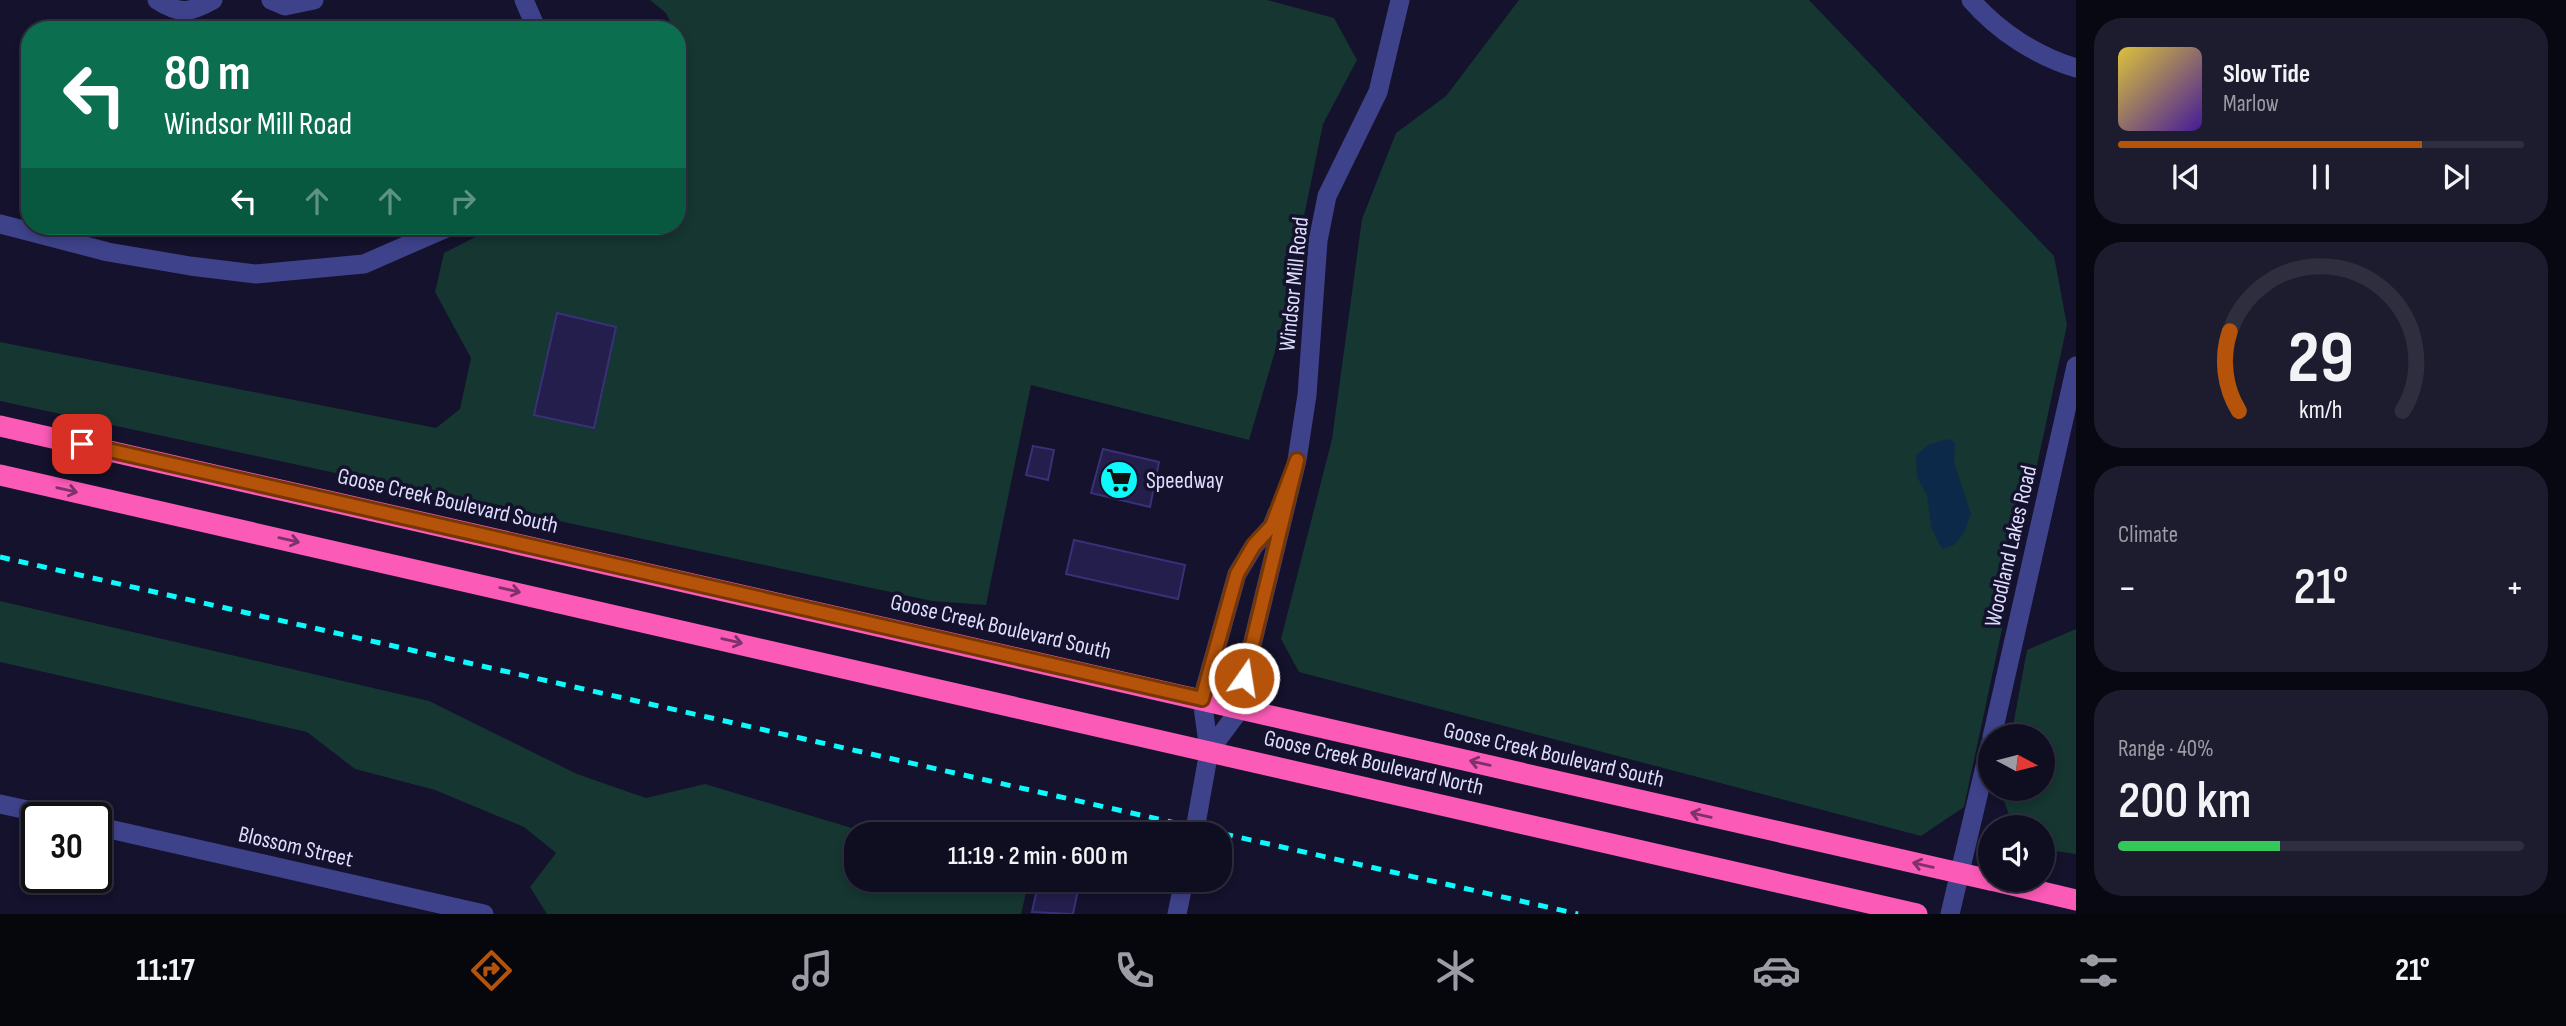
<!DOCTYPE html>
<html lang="en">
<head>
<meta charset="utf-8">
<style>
	body { margin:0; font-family:"Sofia Sans Condensed",sans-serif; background:#1d1c2e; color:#f1f3f6; height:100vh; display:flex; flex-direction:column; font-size:26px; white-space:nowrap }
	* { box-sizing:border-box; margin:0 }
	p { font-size:23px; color:#9b9ca5 }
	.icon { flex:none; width:38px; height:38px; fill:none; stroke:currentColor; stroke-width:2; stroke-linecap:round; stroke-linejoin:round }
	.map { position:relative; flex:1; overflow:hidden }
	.sheet { display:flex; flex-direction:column; gap:18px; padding:18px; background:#080812; width:490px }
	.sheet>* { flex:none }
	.top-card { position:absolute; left:21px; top:21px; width:665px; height:214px; border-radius:28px; box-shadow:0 4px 10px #0003,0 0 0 2px #2f2e3f; background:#0b6e4f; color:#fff; overflow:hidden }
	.needle { width:46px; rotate:97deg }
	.fabs { position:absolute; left:1978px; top:724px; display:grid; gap:14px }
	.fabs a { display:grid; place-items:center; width:77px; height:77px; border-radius:50%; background:#0f0e21; box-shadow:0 4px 10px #0003,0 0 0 2px #2f2e3f; font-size:35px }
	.speed { position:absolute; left:21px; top:802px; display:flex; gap:14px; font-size:35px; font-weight:700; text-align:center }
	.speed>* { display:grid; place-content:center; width:91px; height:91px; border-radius:50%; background:#0f0e21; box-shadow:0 4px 10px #0003,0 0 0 2px #2f2e3f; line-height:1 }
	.speed .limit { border:4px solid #111; border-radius:10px; background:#fff; color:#111 }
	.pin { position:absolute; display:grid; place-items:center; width:60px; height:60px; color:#fff; margin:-30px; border-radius:14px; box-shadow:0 4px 10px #0006 }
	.me { position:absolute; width:77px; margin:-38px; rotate:13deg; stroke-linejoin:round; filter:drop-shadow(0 0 5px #0008) }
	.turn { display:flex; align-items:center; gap:24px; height:147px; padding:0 28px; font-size:32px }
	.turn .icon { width:91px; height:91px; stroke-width:2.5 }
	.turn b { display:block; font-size:49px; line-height:60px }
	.lanes { display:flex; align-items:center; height:66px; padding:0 28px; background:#0003; justify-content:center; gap:35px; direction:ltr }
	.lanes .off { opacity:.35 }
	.big { font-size:52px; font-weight:600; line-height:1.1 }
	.sheet .widget { flex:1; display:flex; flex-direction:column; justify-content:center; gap:10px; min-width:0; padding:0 24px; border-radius:28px; background:#1d1c2e }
	.sheet .dial { align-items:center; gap:0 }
	.dial svg { height:182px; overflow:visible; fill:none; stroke:#2f2e3f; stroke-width:7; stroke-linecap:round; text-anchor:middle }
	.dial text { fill:#f1f3f6; stroke:none }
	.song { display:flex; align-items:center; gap:21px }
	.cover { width:84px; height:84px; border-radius:10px; background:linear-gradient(135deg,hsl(50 70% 55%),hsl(260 70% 35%)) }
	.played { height:7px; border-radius:4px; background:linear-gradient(90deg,#b45309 75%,#2f2e3f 75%) }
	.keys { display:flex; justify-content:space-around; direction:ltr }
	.heat { display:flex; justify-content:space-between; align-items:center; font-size:38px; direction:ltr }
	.charge { height:10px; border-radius:5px; background:linear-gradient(90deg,#34c759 40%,#2f2e3f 0) }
	.trip { position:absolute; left:844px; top:822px; width:388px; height:70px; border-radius:28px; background:#0f0e21; box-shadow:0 4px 10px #0003,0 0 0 2px #2f2e3f; font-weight:600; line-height:70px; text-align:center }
	.menu { display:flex; height:112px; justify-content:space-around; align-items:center; background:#06060d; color:#9b9ca5 }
	.menu .icon { width:49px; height:49px }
	.menu .current { color:#b45309 }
	.menu b { font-size:32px; color:#f1f3f6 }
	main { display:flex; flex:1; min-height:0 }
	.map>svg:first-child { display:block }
	.green { fill:#153631 }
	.water { fill:#0c294a }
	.building { fill:#231e4c; stroke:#383178; stroke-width:2 }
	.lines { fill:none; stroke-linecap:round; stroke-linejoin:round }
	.minor { stroke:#3e428a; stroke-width:19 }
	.highway { stroke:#fc5ab7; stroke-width:21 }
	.rail { stroke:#0df9fb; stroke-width:5; stroke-dasharray:10 9; stroke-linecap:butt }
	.oneway { stroke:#7c326b }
	.route-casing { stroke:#753606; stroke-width:18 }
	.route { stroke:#b45309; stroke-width:12 }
	.labels { text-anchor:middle; stroke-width:7; stroke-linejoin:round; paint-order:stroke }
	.street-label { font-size:23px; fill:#deddfe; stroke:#14122c }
	.poi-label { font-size:23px; fill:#deddfe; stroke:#14122c; text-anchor:start }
</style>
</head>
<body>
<main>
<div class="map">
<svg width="2076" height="914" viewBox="0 0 2076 914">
	<rect width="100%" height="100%" fill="#14122c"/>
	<g class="green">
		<path d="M 650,0 L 1267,0 L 1334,18 L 1357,60 L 1323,124 L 1279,338 L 1249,440 L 1031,385 L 986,605 L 932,601 L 0,401 L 0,342 L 436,428 L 460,409 L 471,358 L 435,292 L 444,253 L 497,226 L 677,226 L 677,75 L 685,55 L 677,38 L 677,30 L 674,30 L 666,13 Z"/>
		<path d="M 1519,0 L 1809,0 L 2054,256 L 2067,325 L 1964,807 L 1921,836 L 1299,672 L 1281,639 L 1332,439 L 1362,219 L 1396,133 L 1446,96 Z"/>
		<path d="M 0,601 L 429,701 L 577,774 L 646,798 L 705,784 L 875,835 L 856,835 L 856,880 L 1029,880 L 1021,914 L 547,914 L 530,887 L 556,853 L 524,827 L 435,790 L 355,769 L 307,732 L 0,662 Z"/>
		<path d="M 2076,629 L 2076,854 L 2042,849 L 2042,828 L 2014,828 L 2001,793 L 2002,789 L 2042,789 L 2042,737 L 2011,737 L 2027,650 Z"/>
	</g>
	<path class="water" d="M 1947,439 L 1955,442 L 1954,462 L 1971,514 L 1964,533 L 1954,545 L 1942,549 L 1931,527 L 1927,495 L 1917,477 L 1916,455 L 1928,445 Z"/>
	<g class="building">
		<path d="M 557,313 L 616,327 L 594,428 L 534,415 Z"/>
		<path d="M 1033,446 L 1054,450 L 1048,480 L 1026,475 Z"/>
		<path d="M 1103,449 L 1159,462 L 1150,507 L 1091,493 Z"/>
		<path d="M 1074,540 L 1185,565 L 1178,599 L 1066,574 Z"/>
		<path d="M 1039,880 L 1080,880 L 1073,914 L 1032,912 Z"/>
	</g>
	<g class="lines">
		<g class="minor">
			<path d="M 157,0 C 180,15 190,13 213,0"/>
			<path d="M 271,0 L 285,6 L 314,0"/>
			<path d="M 524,0 L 537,30"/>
			<path d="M 1971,0 C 1998,31 2036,56 2076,68"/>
			<path d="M 0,224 L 108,252 L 190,266 L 256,274 L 364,264 L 451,226"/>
			<path d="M 1992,737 L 2076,366"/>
			<path d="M 1209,751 L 1241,708 L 1244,678 L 1297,460 L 1307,395 L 1318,241 L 1327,196 L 1378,92 L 1400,0"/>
			<path d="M 0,804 L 60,817"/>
			<path d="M 96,826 L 484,914"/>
			<path d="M 1194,835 L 1209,751 L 1202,699 L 1237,574 L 1254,546 L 1272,526 L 1277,513"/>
			<path d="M 1177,914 L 1184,880"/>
			<path d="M 1950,914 L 1990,745"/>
		</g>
		<g class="highway">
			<path d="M 0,426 L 1990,880"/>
			<path d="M 0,475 L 1917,914"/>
			<path d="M 1991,880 L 2076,900"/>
		</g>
		<path class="rail" d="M 0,557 L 1578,914"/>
	</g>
	<defs><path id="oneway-shaft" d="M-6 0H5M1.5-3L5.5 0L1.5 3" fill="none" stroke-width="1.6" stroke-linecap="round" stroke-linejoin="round" transform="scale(1.75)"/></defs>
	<g class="oneway">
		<use href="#oneway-shaft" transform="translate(67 490) rotate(13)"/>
		<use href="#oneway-shaft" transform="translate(289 540) rotate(13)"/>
		<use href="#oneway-shaft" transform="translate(510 590) rotate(13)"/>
		<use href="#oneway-shaft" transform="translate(732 641) rotate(13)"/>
		<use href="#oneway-shaft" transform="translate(1480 763) rotate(-167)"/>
		<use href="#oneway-shaft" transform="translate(1701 815) rotate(-167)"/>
		<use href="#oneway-shaft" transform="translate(1923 865) rotate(-167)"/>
	</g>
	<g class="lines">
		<defs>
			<path id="route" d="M 82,444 L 1202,699 L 1237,574 L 1254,545 L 1272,526 L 1297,460 L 1244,678"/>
		</defs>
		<use href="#route" class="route-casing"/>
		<use href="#route" class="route"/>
	</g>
	<defs>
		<symbol id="supermarket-disc" viewBox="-11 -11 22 22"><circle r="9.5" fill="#0df9fb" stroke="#14122c"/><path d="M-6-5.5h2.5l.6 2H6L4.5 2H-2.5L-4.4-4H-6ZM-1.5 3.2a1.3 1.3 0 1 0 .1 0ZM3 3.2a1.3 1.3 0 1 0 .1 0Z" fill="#111"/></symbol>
	</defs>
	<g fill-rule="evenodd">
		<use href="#supermarket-disc" x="1097" y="458" width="44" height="44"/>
	</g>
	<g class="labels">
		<g class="street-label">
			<text transform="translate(1293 284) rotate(-84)" y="8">Windsor Mill Road</text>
			<text transform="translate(448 500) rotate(13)" y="8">Goose Creek Boulevard South</text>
			<text transform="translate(2010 546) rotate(-77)" y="8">Woodland Lakes Road</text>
			<text transform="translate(1001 626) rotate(13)" y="8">Goose Creek Boulevard South</text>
			<text transform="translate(1554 754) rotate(13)" y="8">Goose Creek Boulevard South</text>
			<text transform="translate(1374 762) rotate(13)" y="8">Goose Creek Boulevard North</text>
			<text transform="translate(296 846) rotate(13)" y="8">Blossom Street</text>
		</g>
		<g class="poi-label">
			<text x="1146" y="488">Speedway</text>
		</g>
	</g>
</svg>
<div class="fabs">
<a><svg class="needle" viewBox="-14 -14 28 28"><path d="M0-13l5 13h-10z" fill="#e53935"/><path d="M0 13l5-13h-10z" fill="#9b9ca5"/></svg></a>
<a><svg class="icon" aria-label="sound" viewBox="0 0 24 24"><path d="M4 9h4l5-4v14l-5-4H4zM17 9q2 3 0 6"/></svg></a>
</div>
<div class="speed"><div class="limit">30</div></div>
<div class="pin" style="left:82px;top:444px;background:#d93025"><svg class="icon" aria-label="arrive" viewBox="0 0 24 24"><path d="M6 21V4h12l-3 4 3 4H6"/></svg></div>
<svg class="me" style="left:1244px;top:678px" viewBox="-20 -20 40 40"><circle r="17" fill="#b45309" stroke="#fff" stroke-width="3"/><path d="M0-11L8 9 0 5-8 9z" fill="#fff"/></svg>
<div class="trip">11:19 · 2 min · 600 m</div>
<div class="top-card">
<div class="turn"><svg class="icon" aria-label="left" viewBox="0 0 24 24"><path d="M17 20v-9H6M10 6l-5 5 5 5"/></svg><div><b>80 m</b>Windsor Mill Road</div></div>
<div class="lanes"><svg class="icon" aria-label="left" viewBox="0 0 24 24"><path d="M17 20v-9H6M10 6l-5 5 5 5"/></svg><svg class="icon off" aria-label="ahead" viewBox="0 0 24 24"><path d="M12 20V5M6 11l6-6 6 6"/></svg><svg class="icon off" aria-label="ahead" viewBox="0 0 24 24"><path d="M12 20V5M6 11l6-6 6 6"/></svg><svg class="icon off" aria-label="right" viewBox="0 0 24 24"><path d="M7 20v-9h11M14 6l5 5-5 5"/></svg></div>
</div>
</div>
<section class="sheet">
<div class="widget">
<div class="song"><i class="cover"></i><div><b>Slow Tide</b><p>Marlow</p></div></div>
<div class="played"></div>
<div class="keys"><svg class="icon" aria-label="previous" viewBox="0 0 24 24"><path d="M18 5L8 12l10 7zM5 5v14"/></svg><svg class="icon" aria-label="pause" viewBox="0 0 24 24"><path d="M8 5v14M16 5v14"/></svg><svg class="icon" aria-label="next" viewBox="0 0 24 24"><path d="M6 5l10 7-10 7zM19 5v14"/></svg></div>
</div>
<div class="widget dial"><svg viewBox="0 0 100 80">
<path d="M14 69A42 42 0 1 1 86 69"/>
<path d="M14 69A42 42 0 0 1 10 34" stroke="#b45309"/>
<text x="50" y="56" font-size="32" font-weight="700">29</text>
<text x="50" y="72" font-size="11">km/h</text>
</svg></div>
<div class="widget"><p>Climate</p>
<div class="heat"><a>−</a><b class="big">21°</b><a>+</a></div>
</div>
<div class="widget"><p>Range · 40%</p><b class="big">200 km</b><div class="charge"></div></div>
</section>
</main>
<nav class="menu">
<b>11:17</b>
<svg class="icon current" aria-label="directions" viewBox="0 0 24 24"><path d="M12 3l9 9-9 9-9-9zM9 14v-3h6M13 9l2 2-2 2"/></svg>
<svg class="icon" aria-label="music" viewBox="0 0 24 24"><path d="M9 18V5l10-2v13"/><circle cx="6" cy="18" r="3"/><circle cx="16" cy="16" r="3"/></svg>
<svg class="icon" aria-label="phone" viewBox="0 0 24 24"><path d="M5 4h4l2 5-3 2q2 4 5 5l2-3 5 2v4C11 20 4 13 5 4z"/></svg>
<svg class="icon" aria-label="climate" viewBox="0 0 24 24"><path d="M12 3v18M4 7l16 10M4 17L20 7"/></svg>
<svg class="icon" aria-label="car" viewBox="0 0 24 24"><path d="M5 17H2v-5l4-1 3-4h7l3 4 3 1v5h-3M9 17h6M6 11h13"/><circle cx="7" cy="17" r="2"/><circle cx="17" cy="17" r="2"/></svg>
<svg class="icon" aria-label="filters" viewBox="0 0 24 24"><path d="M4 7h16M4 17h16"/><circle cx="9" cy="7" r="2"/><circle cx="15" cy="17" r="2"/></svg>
<b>21°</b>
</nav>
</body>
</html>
